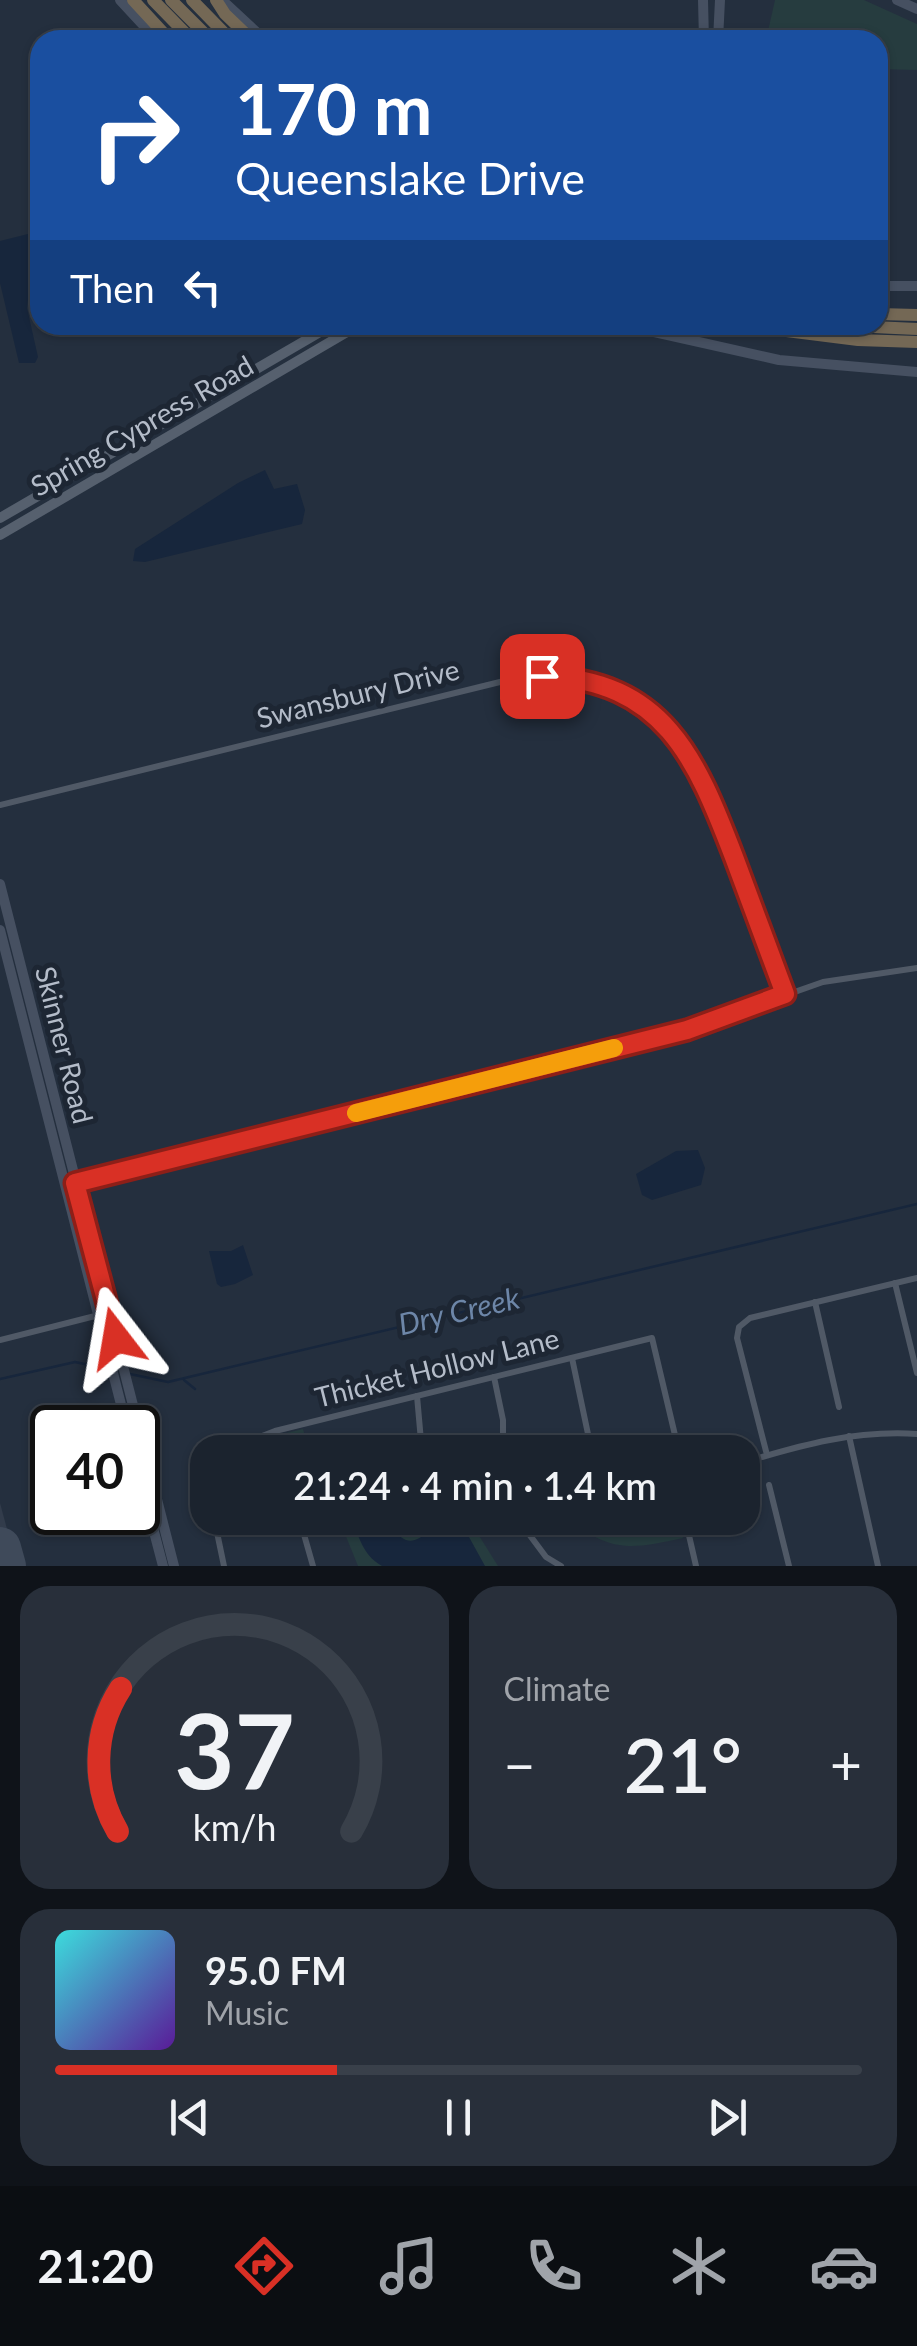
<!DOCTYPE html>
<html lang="en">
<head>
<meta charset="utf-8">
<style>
	body { margin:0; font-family:Lato,sans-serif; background:#282f3a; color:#f1f3f6; height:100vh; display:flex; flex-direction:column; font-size:38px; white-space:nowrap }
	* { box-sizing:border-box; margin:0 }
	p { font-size:32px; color:#a0a4aa }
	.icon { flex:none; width:55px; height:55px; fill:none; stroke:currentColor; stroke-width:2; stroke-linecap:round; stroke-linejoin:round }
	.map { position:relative; height:1566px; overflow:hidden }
	.panel { display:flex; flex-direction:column; gap:20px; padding:20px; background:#0f1319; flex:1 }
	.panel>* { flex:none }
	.top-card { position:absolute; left:30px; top:30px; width:858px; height:305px; border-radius:30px; box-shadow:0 2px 8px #0004,0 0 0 2px #39404a; background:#1a4fa0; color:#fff; overflow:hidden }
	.speed { position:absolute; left:30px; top:1405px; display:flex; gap:20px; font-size:50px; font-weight:700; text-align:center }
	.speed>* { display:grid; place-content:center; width:130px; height:130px; border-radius:50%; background:#1b232e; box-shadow:0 2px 8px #0004,0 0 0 2px #39404a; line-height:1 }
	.speed .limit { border:5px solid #111; border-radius:15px; background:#fff; color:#111 }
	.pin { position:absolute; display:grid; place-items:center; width:85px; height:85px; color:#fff; margin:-42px; border-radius:20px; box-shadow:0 5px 15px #0006 }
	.me { position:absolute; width:110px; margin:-55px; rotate:346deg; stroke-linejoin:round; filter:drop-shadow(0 0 8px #0008) }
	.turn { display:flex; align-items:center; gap:35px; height:210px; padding:0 40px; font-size:45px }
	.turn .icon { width:130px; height:130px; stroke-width:2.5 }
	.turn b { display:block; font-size:70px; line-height:85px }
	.then { display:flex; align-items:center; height:95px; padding:0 40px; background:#0003; gap:20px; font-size:38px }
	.big { font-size:75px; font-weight:600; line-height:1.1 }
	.panel .widget { flex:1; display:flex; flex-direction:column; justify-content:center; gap:15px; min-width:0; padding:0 35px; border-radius:30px; background:#282f3a }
	.panel .dial { align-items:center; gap:0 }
	.dial svg { height:260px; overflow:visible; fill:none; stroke:#39404a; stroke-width:7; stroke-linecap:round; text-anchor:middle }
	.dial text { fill:#f1f3f6; stroke:none }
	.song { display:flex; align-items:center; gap:30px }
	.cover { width:120px; height:120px; border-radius:15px; background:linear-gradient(135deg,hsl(180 70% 55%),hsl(270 70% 35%)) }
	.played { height:10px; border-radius:5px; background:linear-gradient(90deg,#d93025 35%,#39404a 35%) }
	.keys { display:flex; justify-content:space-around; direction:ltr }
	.heat { display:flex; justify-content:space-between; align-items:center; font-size:55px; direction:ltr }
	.panel .tiles { flex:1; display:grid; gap:20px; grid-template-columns:1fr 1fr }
	.widget:last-child { grid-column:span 2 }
	.trip { position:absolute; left:190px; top:1435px; width:570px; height:100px; border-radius:30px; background:#1b232e; box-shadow:0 2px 8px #0004,0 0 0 2px #39404a; font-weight:600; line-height:100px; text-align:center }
	.tabs { display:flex; height:160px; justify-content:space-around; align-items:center; background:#0b0e12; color:#a0a4aa }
	.tabs .icon { width:70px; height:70px }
	.tabs .on { color:#d93025 }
	.tabs b { font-size:45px; color:#f1f3f6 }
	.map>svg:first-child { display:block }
	.airport { fill:#323c4b }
	.green { fill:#263c3f }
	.water { fill:#17263c }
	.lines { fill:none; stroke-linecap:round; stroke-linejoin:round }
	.stream { stroke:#17263c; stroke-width:2.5 }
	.runway { stroke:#3f4a5a; stroke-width:42 }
	.street { stroke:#505966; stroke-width:6 }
	.secondary { stroke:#465061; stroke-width:10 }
	.primary { stroke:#56606e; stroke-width:10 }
	.highway { stroke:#746855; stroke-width:12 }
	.route-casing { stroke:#8d1f18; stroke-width:25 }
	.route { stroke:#d93025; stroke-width:18 }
	.slow { stroke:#f59e0b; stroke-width:18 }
	.labels { text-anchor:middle; stroke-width:10; stroke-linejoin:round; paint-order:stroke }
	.street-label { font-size:28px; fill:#b4bcc9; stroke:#1d2633 }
	.water-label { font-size:30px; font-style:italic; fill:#6d86a8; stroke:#1d2633 }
</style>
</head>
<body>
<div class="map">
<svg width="917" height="1566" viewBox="0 0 917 1566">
	<rect width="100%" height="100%" fill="#242f3e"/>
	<path class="airport" d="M 0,1503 L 17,1566 L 0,1566 Z"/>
	<g class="green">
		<path d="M 775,0 L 864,0 L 917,24 L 917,70 L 878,69 L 878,40 L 766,40 Z"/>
		<path d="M 303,1429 L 309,1452 L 246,1452 L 274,1436 Z"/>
		<path d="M 310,1518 L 397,1518 L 409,1534 L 413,1535 L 437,1518 L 468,1518 L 498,1566 L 358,1566 L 343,1529 L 338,1527 L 307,1537 L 312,1528 Z"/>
		<path d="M 570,1518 L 679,1518 L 683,1538 C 632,1549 613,1553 570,1521 Z"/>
	</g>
	<g class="water">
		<path d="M 40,231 L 40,271 L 29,291 L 27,308 L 38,357 L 35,363 L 19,363 L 0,283 L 0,241 Z"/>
		<path d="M 265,470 L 274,489 L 297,484 L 305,510 L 302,524 L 145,562 L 133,561 L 135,549 L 238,483 Z"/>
		<path d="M 698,1150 L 705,1168 L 701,1185 L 652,1200 L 642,1195 L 636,1174 L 676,1151 Z"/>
		<path d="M 243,1245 L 253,1275 L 235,1284 L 221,1287 L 217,1284 L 209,1251 L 231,1251 Z"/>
		<path d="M 343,1518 L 385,1518 C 416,1566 419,1523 456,1524 L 469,1537 L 485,1566 L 382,1566 C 356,1551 363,1529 343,1518 Z"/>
	</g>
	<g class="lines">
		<g class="stream">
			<path d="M 130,1374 L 168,1382 L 917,1204"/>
			<path d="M 0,1379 L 75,1362 L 108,1369"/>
			<path d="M 184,1380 L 195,1389"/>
		</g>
		<path class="runway" d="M 0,1548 L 5,1566"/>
		<g class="street">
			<path d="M 0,805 L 504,681 C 576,670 652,692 692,758 C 710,788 721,823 734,857 C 751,903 768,948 785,994"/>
			<path d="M 65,1185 L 687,1030 L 823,982 L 917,968"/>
			<path d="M 895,1283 L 917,1373"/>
			<path d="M 815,1302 L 839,1407"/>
			<path d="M 0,1340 L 99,1315"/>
			<path d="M 572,1358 L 588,1434"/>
			<path d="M 494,1377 L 503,1420 L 503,1452"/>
			<path d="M 417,1396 L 422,1452"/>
			<path d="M 849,1436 L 878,1566"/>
			<path d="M 237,1452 L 257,1438 L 275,1431 L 652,1338 L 679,1452"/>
			<path d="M 767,1455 L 737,1338 L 739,1327 L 750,1318 L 917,1278"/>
			<path d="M 742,1463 C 801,1445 855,1430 917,1434"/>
			<path d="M 199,1469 L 208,1472"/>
			<path d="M 769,1485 L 789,1566"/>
			<path d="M 214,1518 L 224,1566"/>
			<path d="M 517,1518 L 546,1557 L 561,1566"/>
			<path d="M 685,1518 L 696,1566"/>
			<path d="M 301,1524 L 313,1566"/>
		</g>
		<g class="secondary">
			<path d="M 120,0 L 157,40"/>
			<path d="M 222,0 L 265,40"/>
			<path d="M 703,0 L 704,40"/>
			<path d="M 897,0 L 917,9"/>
			<path d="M 718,40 L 720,0"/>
			<path d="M 878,286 L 917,286"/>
			<path d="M 623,325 L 779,360 L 917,372"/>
			<path d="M 0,884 L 174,1566"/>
			<path d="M 0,930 L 127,1428"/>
			<path d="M 138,1471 L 163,1566"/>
		</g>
		<g class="primary">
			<path d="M 0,518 L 332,325"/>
			<path d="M 0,535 L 359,325"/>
		</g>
		<g class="highway">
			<path d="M 133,0 L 170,40"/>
			<path d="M 153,0 L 192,40"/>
			<path d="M 171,0 L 211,40"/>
			<path d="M 192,0 L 231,40"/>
			<path d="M 216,0 L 225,14 L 252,40"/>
			<path d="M 878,314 L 917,315"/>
			<path d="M 738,325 L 858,340 L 917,342"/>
			<path d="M 830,325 L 917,329"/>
		</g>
	</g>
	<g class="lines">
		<defs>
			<path id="route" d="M 116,1338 L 75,1183 L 687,1030 L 785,994 C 768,948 751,903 734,857 C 696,758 664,680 542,676"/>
		</defs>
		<use href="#route" class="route-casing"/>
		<use href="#route" class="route"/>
		<path class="slow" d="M 356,1113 L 614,1048"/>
	</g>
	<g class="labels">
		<g class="street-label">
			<text transform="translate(142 426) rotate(-30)" y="10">Spring Cypress Road</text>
			<text transform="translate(358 694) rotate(-14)" y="10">Swansbury Drive</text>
			<text transform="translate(64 1045) rotate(76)" y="10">Skinner Road</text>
			<text transform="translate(437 1368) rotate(-14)" y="10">Thicket Hollow Lane</text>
		</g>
		<g class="water-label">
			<text transform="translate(459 1312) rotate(-13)" y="10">Dry Creek</text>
		</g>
	</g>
</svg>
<div class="speed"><div class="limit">40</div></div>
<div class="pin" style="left:542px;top:676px;background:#d93025"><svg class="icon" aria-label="arrive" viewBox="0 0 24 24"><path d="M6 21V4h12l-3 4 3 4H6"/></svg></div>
<svg class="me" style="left:116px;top:1338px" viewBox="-20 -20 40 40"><path d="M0-17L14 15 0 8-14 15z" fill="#d93025" stroke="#fff" stroke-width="4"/></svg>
<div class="trip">21:24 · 4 min · 1.4 km</div>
<div class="top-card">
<div class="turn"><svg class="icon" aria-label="right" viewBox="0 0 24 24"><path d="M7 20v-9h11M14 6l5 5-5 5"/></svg><div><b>170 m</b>Queenslake Drive</div></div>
<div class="then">Then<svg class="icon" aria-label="left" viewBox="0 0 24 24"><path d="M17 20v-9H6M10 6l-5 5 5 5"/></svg></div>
</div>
</div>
<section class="panel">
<div class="tiles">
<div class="widget dial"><svg viewBox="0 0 100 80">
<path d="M14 69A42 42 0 1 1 86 69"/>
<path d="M14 69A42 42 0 0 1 15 25" stroke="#d93025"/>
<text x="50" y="56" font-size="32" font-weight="700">37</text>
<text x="50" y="72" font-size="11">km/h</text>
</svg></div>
<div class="widget"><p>Climate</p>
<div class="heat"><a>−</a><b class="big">21°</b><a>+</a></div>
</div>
<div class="widget">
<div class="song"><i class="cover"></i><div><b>95.0 FM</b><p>Music</p></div></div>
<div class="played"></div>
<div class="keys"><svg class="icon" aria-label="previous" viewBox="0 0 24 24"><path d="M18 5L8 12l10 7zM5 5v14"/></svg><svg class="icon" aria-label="pause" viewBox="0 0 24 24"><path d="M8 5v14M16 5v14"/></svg><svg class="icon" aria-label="next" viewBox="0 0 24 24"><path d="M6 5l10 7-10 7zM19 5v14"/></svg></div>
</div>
</div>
</section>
<nav class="tabs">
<b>21:20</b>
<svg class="icon on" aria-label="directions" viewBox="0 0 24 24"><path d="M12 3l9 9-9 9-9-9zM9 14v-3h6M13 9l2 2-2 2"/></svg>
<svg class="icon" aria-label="music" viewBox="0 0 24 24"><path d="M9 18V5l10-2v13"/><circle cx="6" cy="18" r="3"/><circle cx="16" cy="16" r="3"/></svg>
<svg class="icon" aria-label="phone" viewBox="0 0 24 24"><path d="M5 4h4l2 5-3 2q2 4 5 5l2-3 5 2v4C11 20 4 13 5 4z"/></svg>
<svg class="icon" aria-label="climate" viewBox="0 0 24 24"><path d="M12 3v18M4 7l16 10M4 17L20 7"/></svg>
<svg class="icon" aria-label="car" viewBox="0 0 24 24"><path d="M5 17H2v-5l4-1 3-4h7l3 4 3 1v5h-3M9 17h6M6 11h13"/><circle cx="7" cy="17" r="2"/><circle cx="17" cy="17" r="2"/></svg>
</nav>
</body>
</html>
